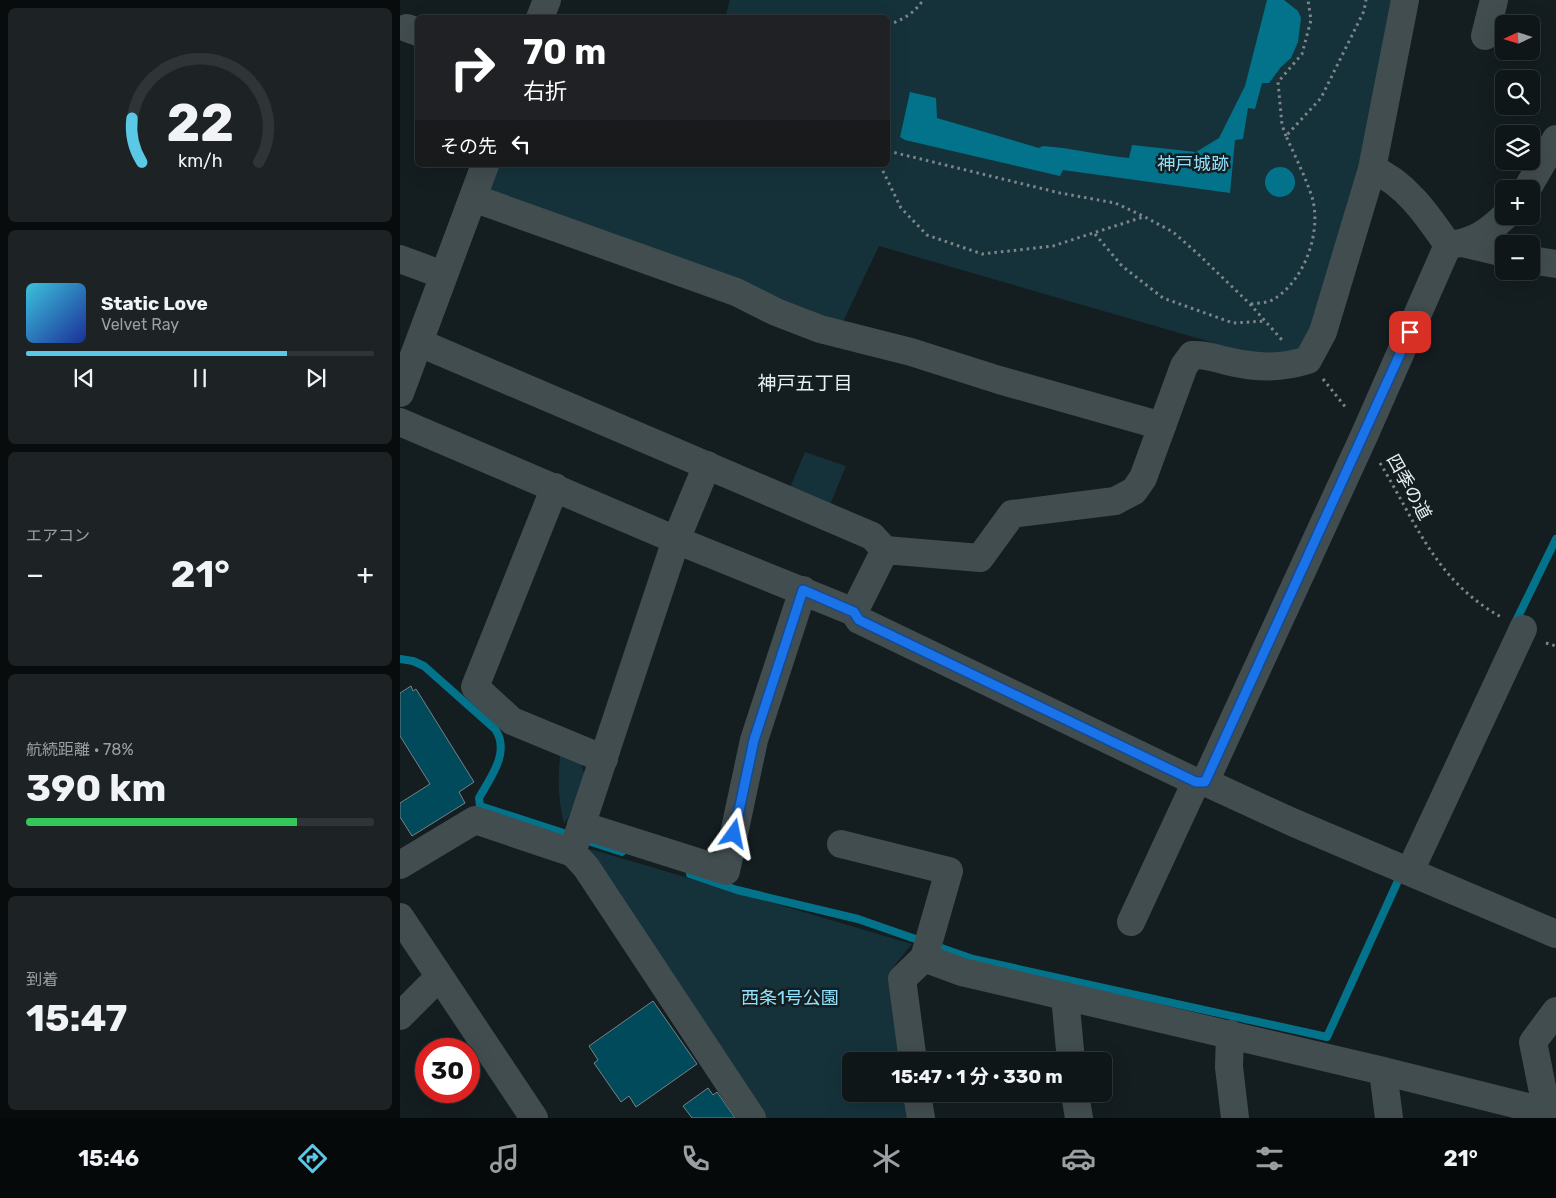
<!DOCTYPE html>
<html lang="ja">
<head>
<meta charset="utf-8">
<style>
	body { margin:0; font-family:Rubik,"Noto Sans JP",sans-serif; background:#1d2325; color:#f1f3f6; height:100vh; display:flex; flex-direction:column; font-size:19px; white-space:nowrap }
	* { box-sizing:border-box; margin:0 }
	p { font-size:16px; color:#9b9fa2 }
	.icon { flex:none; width:28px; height:28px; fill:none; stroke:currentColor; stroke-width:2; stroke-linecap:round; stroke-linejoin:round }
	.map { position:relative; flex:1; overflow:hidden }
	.details { display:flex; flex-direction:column; gap:8px; padding:8px; background:#080c0d; width:400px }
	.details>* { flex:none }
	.banner { position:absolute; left:15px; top:15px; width:475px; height:152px; border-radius:8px; box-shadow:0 5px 20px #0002,0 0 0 1px #2f3537; background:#202124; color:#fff; overflow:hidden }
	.needle { width:32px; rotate:266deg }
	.fabs { position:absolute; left:1095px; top:15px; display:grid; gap:10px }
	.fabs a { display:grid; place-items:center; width:45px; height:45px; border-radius:8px; background:#0f1618; box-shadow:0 5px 20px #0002,0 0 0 1px #2f3537; font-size:25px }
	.speed { position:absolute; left:15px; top:1038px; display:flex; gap:10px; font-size:25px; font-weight:700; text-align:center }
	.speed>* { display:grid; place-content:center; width:65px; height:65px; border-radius:50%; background:#0f1618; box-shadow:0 5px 20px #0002,0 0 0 1px #2f3537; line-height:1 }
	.speed .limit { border:8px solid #d22; background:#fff; color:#111 }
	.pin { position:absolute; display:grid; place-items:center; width:42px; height:42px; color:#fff; margin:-21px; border-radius:10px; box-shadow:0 2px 8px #0006 }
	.me { position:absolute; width:55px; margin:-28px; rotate:12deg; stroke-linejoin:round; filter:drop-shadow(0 0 4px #0008) }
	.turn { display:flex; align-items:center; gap:18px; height:105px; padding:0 25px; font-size:22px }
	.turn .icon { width:65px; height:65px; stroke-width:2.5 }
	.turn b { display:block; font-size:35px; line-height:42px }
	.then { display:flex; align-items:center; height:48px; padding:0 25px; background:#0003; gap:10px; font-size:19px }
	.big { font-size:38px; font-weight:700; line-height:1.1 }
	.details .tile { flex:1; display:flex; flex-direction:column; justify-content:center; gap:8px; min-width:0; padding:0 18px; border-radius:8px; background:#1d2325 }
	.details .dial { align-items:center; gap:0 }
	.dial svg { height:130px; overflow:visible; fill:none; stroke:#2f3537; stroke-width:7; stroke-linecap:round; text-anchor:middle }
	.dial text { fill:#f1f3f6; stroke:none }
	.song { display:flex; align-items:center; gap:15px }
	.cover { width:60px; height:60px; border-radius:8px; background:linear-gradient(135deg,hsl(190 70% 55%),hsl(230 70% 35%)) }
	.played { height:5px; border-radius:2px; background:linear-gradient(90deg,#5bc8e7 75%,#2f3537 75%) }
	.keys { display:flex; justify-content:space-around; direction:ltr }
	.heat { display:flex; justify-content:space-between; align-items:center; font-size:28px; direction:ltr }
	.charge { height:8px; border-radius:4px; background:linear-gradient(90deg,#34c759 78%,#2f3537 0) }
	.trip { position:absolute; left:442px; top:1052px; width:270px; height:50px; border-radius:8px; background:#0f1618; box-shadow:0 5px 20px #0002,0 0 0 1px #2f3537; font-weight:700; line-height:50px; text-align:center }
	.tabs { display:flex; height:80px; justify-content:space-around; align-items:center; background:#06090a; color:#9b9fa2 }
	.tabs .icon { width:35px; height:35px }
	.tabs .active { color:#5bc8e7 }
	.tabs b { font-size:22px; color:#f1f3f6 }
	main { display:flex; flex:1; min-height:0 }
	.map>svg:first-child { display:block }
	.green { fill:#15323a }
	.water { fill:#03738b }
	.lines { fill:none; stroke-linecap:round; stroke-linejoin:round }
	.stream { stroke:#03738b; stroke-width:8 }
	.building { fill:#004a5b; stroke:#768285 }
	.path { stroke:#7e8588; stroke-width:3; stroke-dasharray:2.5 4; stroke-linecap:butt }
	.minor { stroke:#424d50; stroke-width:28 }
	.route-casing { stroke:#114b97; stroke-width:12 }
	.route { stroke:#1a73e8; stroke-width:9 }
	.labels { text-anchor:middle; stroke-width:5; stroke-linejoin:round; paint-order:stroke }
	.park-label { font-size:18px; fill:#8fe1fb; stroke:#141d20 }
	.street-label { font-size:18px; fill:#e9eff2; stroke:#141d20 }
	.neighbourhood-label { font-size:19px; fill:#e9eff2; stroke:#141d20 }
</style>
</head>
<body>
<main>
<section class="details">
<div class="tile dial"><svg viewBox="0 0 100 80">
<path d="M14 69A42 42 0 1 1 86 69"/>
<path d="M14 69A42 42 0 0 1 8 42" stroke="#5bc8e7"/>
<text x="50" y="56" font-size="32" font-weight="700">22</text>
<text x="50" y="72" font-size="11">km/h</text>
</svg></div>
<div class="tile">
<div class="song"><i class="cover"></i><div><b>Static Love</b><p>Velvet Ray</p></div></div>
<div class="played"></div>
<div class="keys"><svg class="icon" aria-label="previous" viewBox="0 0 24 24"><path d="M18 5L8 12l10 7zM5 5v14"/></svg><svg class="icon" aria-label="pause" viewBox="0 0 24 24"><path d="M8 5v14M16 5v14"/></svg><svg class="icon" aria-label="next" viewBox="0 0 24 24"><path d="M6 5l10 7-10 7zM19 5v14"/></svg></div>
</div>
<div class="tile"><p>エアコン</p>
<div class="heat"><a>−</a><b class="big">21°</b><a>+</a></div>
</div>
<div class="tile"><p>航続距離 · 78%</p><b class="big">390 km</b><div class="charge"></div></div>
<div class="tile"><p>到着</p><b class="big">15:47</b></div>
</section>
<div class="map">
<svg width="1156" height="1118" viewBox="0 0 1156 1118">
	<rect width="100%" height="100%" fill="#141d20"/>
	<g class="green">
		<path d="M 330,0 L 998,0 L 964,164 L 905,350 L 880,362 L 479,246 L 440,328 L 96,200 L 87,185 L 94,165 L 488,165 L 488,18 L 325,17 Z"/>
		<path d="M 405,452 L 446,466 L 429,507 L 389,490 Z"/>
		<path d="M 161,751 L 179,758 L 186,778 L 180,798 L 164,824 C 158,799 157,776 161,751 Z"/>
		<path d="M 190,849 L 512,944 L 490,971 L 501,1061 L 451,1061 L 451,1094 L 505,1094 L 507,1118 L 365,1118 L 187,853 Z"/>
	</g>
	<g class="water">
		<path d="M 867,0 L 884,0 L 898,11 L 901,18 L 898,42 L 891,58 L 881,67 L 869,83 L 862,83 L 855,109 L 848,108 L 843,139 L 835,140 L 830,193 L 663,170 L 660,176 L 505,140 L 500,137 L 510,92 L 536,98 L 537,118 L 639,148 L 643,146 C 672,148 699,155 729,158 L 732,145 L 796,152 L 819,138 L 845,86 Z"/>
		<circle cx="880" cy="182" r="15"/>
	</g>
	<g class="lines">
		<g class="stream">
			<path d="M 1114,625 L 1156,539"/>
			<path d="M 0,659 L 13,661 L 24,666 L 95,729 C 111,752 90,778 79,798 L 80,806 L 222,852"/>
			<path d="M 290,874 L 337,890 L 458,919 L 573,959 L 927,1037 L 1002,872"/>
		</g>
	</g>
	<g class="building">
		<path d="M 11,686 L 13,691 L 16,689 L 74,782 L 59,792 L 65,803 L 12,836 L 0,817 L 0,803 L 30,784 L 0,736 L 0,693 Z"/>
		<path d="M 253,1001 L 297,1064 L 236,1107 L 229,1096 L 221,1102 L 194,1063 L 198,1060 L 189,1046 Z"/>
		<path d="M 308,1088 L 313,1095 L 317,1092 L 335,1118 L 292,1118 L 283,1106 Z"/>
	</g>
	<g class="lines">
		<g class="path">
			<path d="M 488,25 C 502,20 515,13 523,0"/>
			<path d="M 886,136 L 882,125 L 878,82 L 902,54 L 911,20 L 908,0"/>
			<path d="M 488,151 L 660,193 L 715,203 L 743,216 L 773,232 L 797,253 L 850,304 L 882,340"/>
			<path d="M 480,165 L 501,208 L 527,235 L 582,254 L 653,246 L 743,217"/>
			<path d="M 695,234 L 722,266 L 763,298 L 833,323 L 866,321"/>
			<path d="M 851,304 C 858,303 868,303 874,299 C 905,280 922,231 912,197 C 905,176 895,156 886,136 L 921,98 L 964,11 L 966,0"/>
			<path d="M 923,379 L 947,409"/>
			<path d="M 980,463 C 1017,524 1035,580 1101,617"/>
			<path d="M 1146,643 L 1156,646"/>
		</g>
		<g class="minor">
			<path d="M 140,18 L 147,0"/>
			<path d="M 7,28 L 18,32"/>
			<path d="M 1085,36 L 1094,0"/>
			<path d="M 972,169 C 1006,183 1028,216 1048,245"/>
			<path d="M 1127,189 L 1156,139"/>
			<path d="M 73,198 L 336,292 L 376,312 L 420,329 L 511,352 L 599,380 L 762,426"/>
			<path d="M 1066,244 L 1104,253"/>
			<path d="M 1048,245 C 1073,243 1087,233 1105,216"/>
			<path d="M 0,259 L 43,275"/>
			<path d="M 1131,260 L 1156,264"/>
			<path d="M 20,343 L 472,536 L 485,550"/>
			<path d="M 0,393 L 85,165"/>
			<path d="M 0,422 L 276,540 L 454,612 L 459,620 L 796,782 L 805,782 L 892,822 L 1156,934"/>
			<path d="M 155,487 L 75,687 L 112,721 L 204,759"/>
			<path d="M 454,612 L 485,550 L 580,558 L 612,514 L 715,501 L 734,491 L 743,478 L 784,366 L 792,355 C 806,354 814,358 827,361 C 856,368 880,369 908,360 L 923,332 L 972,169 L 1005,0"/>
			<path d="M 805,782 L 964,436 L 1048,245"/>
			<path d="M 181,825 L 326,871 L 354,740 L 403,590"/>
			<path d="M 176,841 L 276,540 L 307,465"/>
			<path d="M 441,844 L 549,871 L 524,958"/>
			<path d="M 0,865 L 75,820 L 173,853 L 186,867 L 352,1118"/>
			<path d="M 1010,871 L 1123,629"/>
			<path d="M 0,917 L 134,1118"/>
			<path d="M 731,922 L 796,782"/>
			<path d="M 665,996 L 671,1061"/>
			<path d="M 0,1016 L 39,977"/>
			<path d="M 830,1034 L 829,1067 L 835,1118"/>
			<path d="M 513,1061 L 502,979 L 524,958 L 562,972 L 983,1071 L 1147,1112 L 1133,1042 L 1156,1011"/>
			<path d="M 983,1071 L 989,1118"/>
			<path d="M 517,1094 L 521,1118"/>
			<path d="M 675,1094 L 679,1118"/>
		</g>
	</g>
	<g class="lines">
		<defs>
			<path id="route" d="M 334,834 L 354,740 L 403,590 L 454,612 L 459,620 L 796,782 L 805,782 L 1010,332"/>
		</defs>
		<use href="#route" class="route-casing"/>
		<use href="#route" class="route"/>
	</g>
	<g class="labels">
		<g class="park-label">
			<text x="793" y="170">神戸城跡</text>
			<text x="390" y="1004">西条1号公園</text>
		</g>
		<g class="street-label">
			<text transform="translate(1009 487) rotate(61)" y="6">四季の道</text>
		</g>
		<g class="neighbourhood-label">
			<text x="405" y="390">神戸五丁目</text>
		</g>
	</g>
</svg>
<div class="fabs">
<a><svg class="needle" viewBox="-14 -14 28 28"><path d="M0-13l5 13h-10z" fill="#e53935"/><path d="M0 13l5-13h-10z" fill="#9b9fa2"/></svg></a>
<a><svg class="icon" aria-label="search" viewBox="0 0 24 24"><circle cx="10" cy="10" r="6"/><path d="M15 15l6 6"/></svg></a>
<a><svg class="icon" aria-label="layers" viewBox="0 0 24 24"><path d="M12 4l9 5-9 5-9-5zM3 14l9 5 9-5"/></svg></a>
<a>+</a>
<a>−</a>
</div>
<div class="speed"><div class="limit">30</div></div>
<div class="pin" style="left:1010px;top:332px;background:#d93025"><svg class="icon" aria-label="arrive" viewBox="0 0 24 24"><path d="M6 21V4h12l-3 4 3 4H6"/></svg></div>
<svg class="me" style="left:334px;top:834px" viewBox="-20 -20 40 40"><path d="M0-17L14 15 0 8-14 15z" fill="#1a73e8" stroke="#fff" stroke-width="4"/></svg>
<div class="trip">15:47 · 1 分 · 330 m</div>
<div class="banner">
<div class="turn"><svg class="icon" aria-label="right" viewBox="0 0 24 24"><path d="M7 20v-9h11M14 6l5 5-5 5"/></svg><div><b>70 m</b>右折</div></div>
<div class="then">その先<svg class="icon" aria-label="left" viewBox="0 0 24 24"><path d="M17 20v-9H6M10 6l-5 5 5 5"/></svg></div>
</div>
</div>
</main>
<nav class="tabs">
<b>15:46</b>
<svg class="icon active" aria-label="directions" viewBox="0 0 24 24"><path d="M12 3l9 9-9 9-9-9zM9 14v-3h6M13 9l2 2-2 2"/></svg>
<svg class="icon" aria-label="music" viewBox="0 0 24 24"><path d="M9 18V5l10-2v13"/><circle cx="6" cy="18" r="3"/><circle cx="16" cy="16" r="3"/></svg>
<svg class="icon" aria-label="phone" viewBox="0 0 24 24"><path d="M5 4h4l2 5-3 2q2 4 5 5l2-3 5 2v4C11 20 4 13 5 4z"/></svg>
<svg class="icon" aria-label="climate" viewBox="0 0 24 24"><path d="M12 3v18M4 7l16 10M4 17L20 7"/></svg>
<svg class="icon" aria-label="car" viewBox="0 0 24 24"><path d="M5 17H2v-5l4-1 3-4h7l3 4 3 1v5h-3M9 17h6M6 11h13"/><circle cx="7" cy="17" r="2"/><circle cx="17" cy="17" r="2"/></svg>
<svg class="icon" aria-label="filters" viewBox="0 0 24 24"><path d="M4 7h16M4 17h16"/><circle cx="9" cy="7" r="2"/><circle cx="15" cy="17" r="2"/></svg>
<b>21°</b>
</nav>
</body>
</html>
